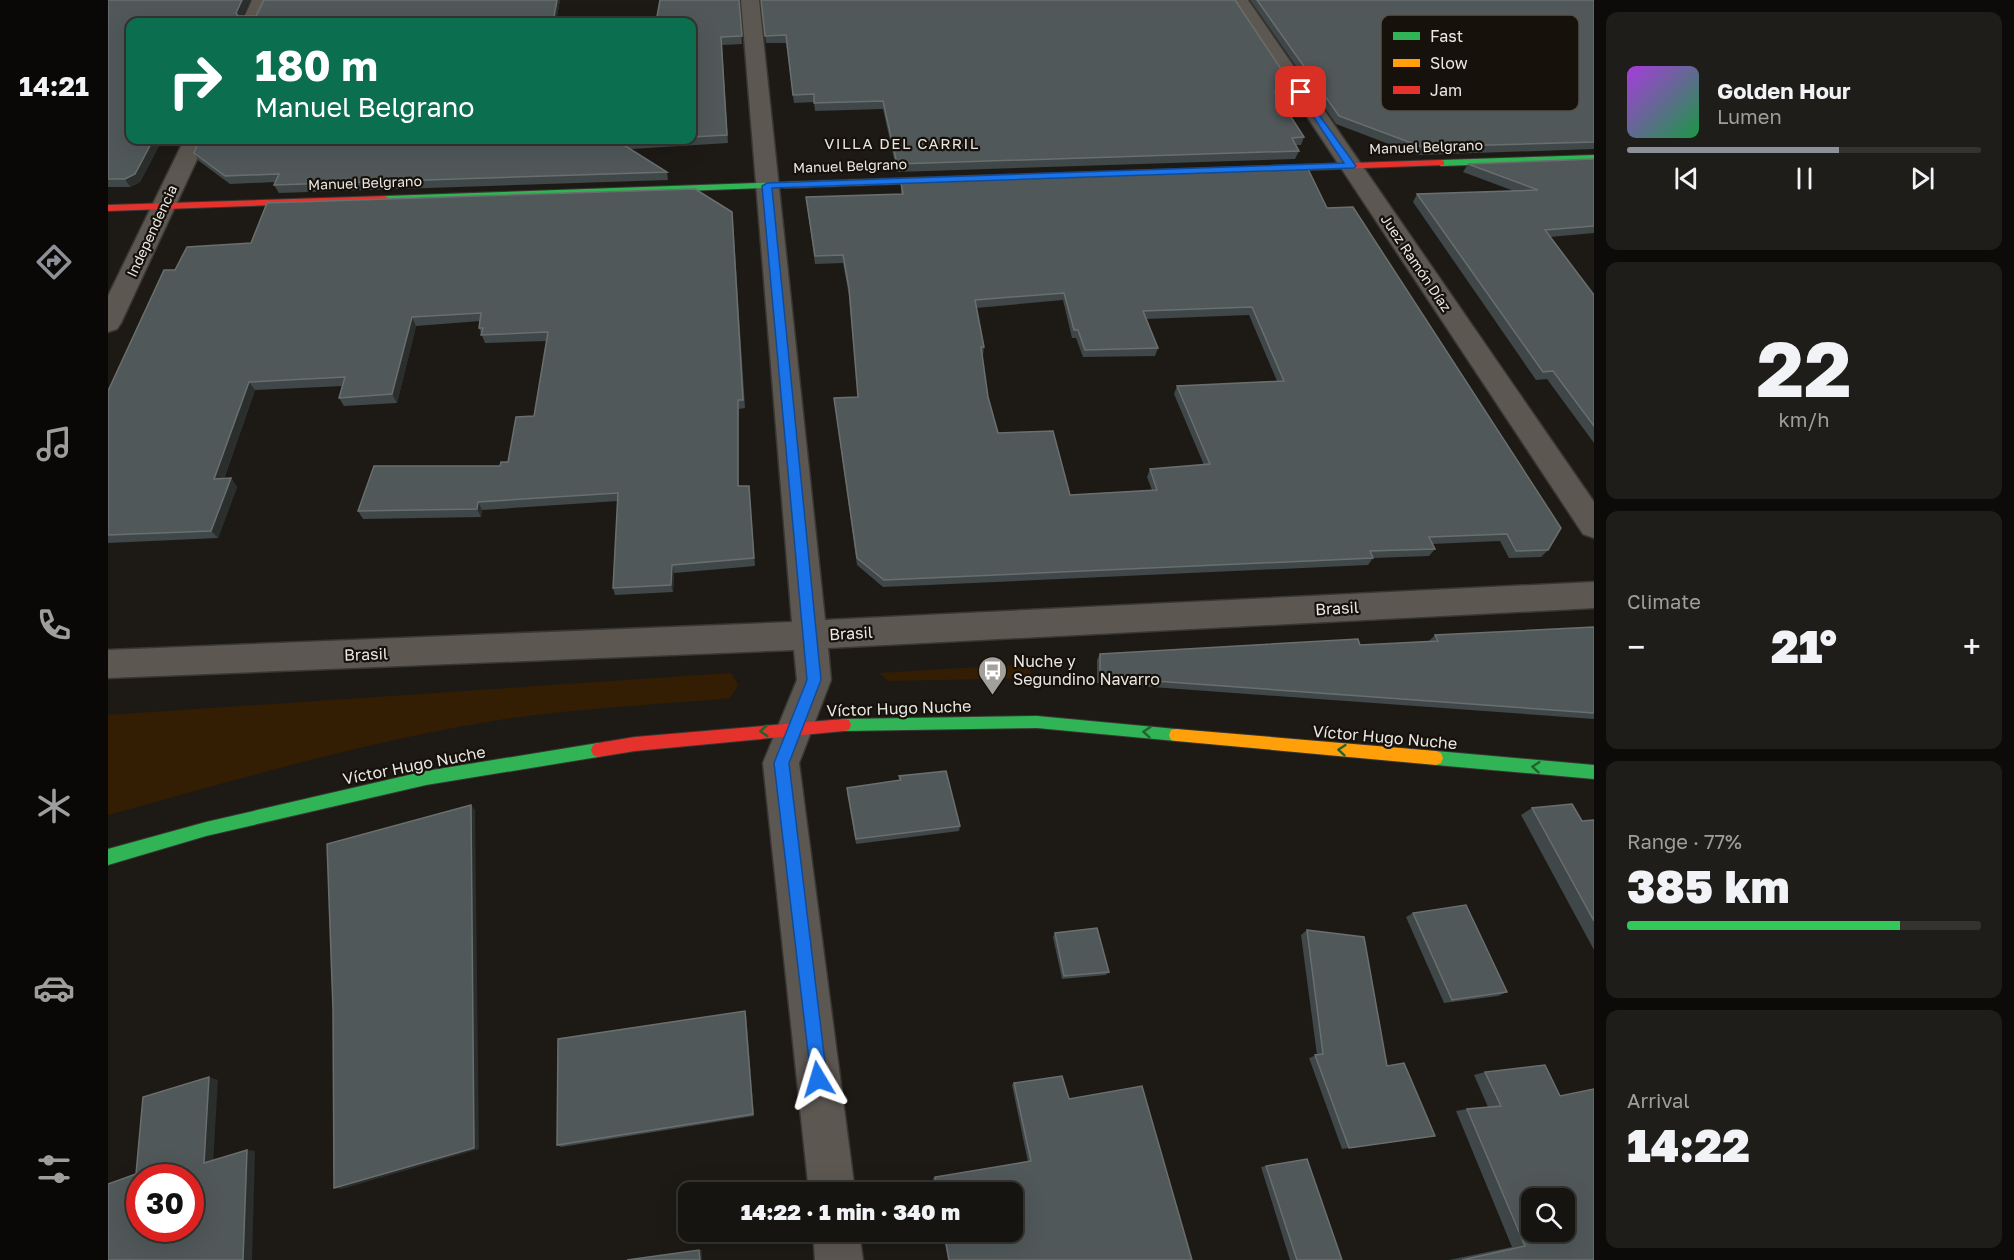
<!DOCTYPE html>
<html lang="en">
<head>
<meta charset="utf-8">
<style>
	body { margin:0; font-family:"Golos Text",sans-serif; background:#1f1d19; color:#f1f3f6; height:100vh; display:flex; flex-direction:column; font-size:22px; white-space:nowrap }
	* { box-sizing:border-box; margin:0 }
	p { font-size:20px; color:#9e9e9f }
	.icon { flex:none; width:33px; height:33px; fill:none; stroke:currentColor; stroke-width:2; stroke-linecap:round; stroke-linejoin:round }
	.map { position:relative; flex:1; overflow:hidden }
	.sheet { display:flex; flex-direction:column; gap:12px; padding:12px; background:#0c0b09; width:420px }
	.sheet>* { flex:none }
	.top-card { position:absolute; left:18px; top:18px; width:570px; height:126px; border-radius:12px; box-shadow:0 6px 24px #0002,0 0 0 2px #353330; background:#0b6e4f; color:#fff; overflow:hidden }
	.fabs { position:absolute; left:1413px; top:1188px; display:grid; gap:12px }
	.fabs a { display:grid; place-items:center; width:54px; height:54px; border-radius:12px; background:#161410; box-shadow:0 6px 24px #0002,0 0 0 2px #353330; font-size:30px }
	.speed { position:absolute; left:18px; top:1164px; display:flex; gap:12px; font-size:30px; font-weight:700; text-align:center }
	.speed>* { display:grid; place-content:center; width:78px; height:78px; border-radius:50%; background:#161410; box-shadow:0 6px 24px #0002,0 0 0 2px #353330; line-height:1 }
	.speed .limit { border:9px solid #d22; background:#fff; color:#111 }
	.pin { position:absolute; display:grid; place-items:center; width:51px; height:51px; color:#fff; margin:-26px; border-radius:12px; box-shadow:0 3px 9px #0006 }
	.me { position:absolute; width:66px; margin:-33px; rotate:353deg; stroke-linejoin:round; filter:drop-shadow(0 0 4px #0008) }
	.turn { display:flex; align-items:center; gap:21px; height:126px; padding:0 30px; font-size:27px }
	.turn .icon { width:78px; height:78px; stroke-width:2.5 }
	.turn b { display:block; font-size:42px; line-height:51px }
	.big { font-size:45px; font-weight:800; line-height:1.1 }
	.sheet .tile { flex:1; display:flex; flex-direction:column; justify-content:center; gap:9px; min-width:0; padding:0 21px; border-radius:12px; background:#1f1d19 }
	.sheet .dial { align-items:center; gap:0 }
	.dial b { font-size:78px; line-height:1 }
	.song { display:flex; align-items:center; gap:18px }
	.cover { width:72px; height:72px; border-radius:9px; background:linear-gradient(135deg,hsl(280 70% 55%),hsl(140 70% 35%)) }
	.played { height:6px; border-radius:3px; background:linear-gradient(90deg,#8c9099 60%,#353330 60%) }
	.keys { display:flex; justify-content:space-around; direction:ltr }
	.heat { display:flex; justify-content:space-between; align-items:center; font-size:33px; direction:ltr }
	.charge { height:9px; border-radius:4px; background:linear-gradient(90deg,#34c759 77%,#353330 0) }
	.trip { position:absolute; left:570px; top:1182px; width:345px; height:60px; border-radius:12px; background:#161410; box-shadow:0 6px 24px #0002,0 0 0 2px #353330; font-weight:800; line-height:60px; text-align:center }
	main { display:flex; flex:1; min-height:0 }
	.dock { display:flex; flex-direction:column; width:108px; justify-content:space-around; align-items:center; background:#090806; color:#9e9e9f }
	.dock .icon { width:42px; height:42px }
	.dock .selected { color:#8c9099 }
	.dock b { font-size:27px; color:#f1f3f6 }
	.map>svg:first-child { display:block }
	.green { fill:#341e03 }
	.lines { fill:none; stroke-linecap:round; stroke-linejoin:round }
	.street-casing { stroke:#393733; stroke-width:3 }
	.fast-casing { stroke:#393733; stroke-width:2 }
	.slow-casing { stroke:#393733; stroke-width:2 }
	.jam-casing { stroke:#393733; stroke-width:2 }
	.street { fill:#5d5752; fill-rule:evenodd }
	.fast { fill:#30b455; fill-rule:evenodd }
	.slow { fill:#ff9f0a; fill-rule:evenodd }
	.jam { fill:#e5322d; fill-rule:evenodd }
	.wall { fill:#3f4749; fill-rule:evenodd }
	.shaded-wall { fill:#2a2e2d }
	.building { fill:#515859; stroke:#6a6f6e; stroke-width:1.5; fill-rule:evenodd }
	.oneway { stroke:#236230 }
	.route { fill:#1a73e8; stroke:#114b97; stroke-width:1.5 }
	.labels { text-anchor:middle; stroke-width:4.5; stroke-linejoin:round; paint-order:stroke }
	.far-street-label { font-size:14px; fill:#ebe7e2; stroke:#16110b }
	.far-neighbourhood-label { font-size:15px; letter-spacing:1.5px; fill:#ebe7e2; stroke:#16110b }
	.street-label { font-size:16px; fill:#ebe7e2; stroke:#16110b }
	.poi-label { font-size:16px; fill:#ebe7e2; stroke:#16110b; text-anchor:start }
	.key { fill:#16110b; stroke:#56514c; stroke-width:1.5 }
	.key-label { font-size:16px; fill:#ebe7e2 }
</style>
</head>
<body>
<main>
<nav class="dock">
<b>14:21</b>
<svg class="icon selected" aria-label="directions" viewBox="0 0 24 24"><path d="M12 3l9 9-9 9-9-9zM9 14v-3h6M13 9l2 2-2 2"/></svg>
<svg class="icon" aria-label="music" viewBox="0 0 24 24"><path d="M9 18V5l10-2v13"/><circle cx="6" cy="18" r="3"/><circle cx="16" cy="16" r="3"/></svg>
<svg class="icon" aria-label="phone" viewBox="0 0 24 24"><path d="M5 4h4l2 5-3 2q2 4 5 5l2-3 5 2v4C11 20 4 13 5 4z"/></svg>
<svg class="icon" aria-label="climate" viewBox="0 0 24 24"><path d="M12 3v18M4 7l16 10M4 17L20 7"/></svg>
<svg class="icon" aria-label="car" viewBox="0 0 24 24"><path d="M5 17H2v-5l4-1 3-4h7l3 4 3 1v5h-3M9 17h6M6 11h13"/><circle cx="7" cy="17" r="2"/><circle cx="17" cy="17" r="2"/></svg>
<svg class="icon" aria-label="filters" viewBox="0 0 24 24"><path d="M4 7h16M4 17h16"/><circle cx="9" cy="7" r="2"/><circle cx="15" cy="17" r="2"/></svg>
</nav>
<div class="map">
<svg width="1486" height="1260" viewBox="0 0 1486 1260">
	<rect width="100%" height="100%" fill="#1d1a16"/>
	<g class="green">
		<path d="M 921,664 L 923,678 L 781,681 L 771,673 Z"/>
		<path d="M 623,673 L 630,685 L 622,698 C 535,706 447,709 361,725 C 239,747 119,782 0,815 L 0,715 Z"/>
	</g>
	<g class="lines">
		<defs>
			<g id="street">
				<path d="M 144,0 L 162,0 L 152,22 L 134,22 Z"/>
				<path d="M 633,0 L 651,0 L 717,620 L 1486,582 L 1486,608 L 720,648 L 723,680 L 691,763 L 747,1192 L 701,1192 L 655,763 L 689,680 L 686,650 L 0,678 L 0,650 L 684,622 Z"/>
				<path d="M 1122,0 L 1140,0 L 1486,502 L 1486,538 L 1475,534 Z"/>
				<path d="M 76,140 L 98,140 L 13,323 L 9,329 L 0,332 L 0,296 Z"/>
				<path d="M 705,1232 L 751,1232 L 755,1260 L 707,1260 Z"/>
			</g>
			<g id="fast">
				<path d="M 1486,155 L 1486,161 L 1333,166 L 1328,163 L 1333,160 Z"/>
				<path d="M 677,182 L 682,185 L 680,187 L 277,202 L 272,199 L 277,196 Z"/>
				<path d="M 929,716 L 1068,729 L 1073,730 L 1075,735 L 1073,740 L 1068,741 L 929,728 L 736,731 L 731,730 L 729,725 L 731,720 L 736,719 Z"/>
				<path d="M 490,743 L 495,745 L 497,750 L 495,755 L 490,757 L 318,785 L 98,836 L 0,865 L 0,849 L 98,822 L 318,771 Z"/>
				<path d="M 1328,751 L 1486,765 L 1486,779 L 1328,765 L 1323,763 L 1321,758 L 1323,753 Z"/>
			</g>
			<g id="slow">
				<path d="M 982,172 L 987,175 L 985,177 L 677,188 L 672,185 L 677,182 Z"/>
				<path d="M 1068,729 L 1328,751 L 1333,753 L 1335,758 L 1333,763 L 1328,765 L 1068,741 L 1063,740 L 1061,735 L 1063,730 Z"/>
			</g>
			<g id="jam">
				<path d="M 1333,160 L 1336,161 L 1336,165 L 982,178 L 977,175 L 982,172 Z"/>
				<path d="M 277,196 L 282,199 L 280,201 L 0,211 L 0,205 Z"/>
				<path d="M 736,719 L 741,720 L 743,725 L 741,730 L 736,731 L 527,751 L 490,757 L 485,755 L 483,750 L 485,745 L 490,743 L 527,737 Z"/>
			</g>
		</defs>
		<use href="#street" class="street-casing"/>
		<use href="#fast" class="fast-casing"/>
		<use href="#slow" class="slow-casing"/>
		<use href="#jam" class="jam-casing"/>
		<use href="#street" class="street"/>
		<use href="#fast" class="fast"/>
		<use href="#slow" class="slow"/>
		<use href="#jam" class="jam"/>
	</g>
	<g class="wall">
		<path d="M 0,0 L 142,0 L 134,16 L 452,0 L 448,22 L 22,22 L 22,140 L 54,140 L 32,182 L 22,187 L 0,187 Z"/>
		<path d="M 631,0 L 634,44 L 614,45 L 620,143 L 523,149 L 559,172 L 560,180 L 171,193 L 166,185 L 168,182 L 122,184 L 91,161 L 86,153 L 91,140 L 584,140 L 584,22 Z"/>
		<path d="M 653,0 L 1127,0 L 1195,102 L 1192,110 L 1175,104 L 1196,137 L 1193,145 L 1188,145 L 1191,151 L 1187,159 L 789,172 L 775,109 L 707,111 L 706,102 L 686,103 L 678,43 L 658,43 Z"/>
		<path d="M 1142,0 L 1486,0 L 1486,149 L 1310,155 L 1228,124 Z"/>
		<path d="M 62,140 L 75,140 L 71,146 Z"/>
		<path d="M 1486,159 L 1486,233 L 1442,237 L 1486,295 L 1486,443 L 1439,379 L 1428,380 L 1305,202 L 1309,194 L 1406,191 L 1355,172 L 1360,164 Z"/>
		<path d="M 793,183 L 1219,208 L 1440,550 L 1433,557 L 1401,558 L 1392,541 L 1324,544 L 1327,549 L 1321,556 L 1265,558 L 1260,565 L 775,587 L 749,565 L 727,406 L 726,398 L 750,397 L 741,296 L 735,263 L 707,264 L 698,197 L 793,194 ZM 955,300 L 964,338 L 968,338 L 975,357 L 1047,356 L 1050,348 L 1038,319 L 1141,315 L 1169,381 L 1069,386 L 1066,394 L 1096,465 L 1042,469 L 1039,477 L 1044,490 L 962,495 L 890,433 L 880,397 L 874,355 L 875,355 L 876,347 L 868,308 Z"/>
		<path d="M 625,221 L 637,408 L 631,409 L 631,486 L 641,486 L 647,566 L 566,573 L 565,592 L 507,595 L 505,588 L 510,501 L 374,510 L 373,517 L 255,519 L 250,511 L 392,466 L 400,462 L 426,416 L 439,341 L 377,343 L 371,328 L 372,321 L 308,326 L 289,403 L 236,406 L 231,398 L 235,386 L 147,390 L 116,479 L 123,478 L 129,487 L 110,538 L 0,543 L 0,391 L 67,270 Z"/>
		<path d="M 1486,627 L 1486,719 L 989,683 L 989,660 L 992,654 L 1252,645 L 1321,641 L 1327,635 Z"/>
		<path d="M 791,776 L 852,826 L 851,831 L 748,844 L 739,793 L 739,788 L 791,781 Z"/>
		<path d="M 1424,808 L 1474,821 L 1486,820 L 1486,950 L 1413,815 Z"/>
		<path d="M 1305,913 L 1399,992 L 1390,996 L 1336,1003 L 1298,917 Z"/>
		<path d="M 1199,930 L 1279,1066 L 1327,1136 L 1234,1149 L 1201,1058 L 1209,1055 L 1193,935 Z"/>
		<path d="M 947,933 L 1001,972 L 998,975 L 954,979 L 945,937 Z"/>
		<path d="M 638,1014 L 646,1116 L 453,1147 L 449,1145 Z"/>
		<path d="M 1377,1072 L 1486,1260 L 1341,1260 L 1404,1247 L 1348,1111 L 1359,1109 L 1380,1107 L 1366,1075 Z"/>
		<path d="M 906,1083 L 961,1099 L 1084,1260 L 840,1260 L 835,1232 L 904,1232 L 904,1192 L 828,1192 L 825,1178 L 827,1177 L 920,1162 L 904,1085 Z"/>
		<path d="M 1199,1159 L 1234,1260 L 1182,1260 L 1153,1167 Z"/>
	</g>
	<g class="shaded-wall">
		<path d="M 134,0 L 142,0 L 132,21 L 128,13 Z"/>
		<path d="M 449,0 L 452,0 L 448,22 L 445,22 Z"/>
		<path d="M 45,140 L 54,140 L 32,182 L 22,187 L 17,179 Z"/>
		<path d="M 67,140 L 75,140 L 71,146 Z"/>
		<path d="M 304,317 L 308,326 L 289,403 L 284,394 Z"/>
		<path d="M 141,382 L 147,390 L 113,487 L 106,479 Z"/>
		<path d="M 630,400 L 631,409 L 631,494 L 630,486 Z"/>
		<path d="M 123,478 L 129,487 L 110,538 L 103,531 Z"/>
		<path d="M 370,502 L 374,510 L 373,517 L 369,509 Z"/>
		<path d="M 564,565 L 566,573 L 565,592 L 563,585 Z"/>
		<path d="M 363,805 L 367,810 L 371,1149 L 234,1189 L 226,1188 Z"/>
		<path d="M 637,1011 L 638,1014 L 646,1116 L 645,1114 Z"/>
		<path d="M 101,1077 L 110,1080 L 105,1164 L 96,1163 Z"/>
		<path d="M 139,1150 L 147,1151 L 144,1260 L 135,1260 Z"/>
		<path d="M 591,1250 L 594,1250 L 594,1260 L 592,1260 Z"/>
	</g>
	<g class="building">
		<path d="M 0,0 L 134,0 L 128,13 L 130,16 L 148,16 L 156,0 L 449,0 L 445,22 L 22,22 L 22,140 L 45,140 L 27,174 L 17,179 L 0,179 Z"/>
		<path d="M 552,0 L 631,0 L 634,36 L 613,37 L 619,135 L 584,137 L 584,22 L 548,22 Z"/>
		<path d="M 653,0 L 1127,0 L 1195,102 L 1167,92 L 1196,137 L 1184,138 L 1191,151 L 789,164 L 775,101 L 706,103 L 706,94 L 685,95 L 678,35 L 657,36 Z"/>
		<path d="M 1149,0 L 1486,0 L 1486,142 L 1314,147 L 1231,116 Z"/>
		<path d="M 91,140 L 544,140 L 511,142 L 559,172 L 166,185 L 171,174 L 117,176 L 86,153 Z"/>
		<path d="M 1486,159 L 1486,226 L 1437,230 L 1486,295 L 1486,426 L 1445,371 L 1435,372 L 1309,194 L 1430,190 L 1360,164 Z"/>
		<path d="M 1200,169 L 1219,208 L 1245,207 L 1453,528 L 1440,550 L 1408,551 L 1399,534 L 1321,537 L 1327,549 L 1262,551 L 1265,558 L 776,580 L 749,558 L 726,398 L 750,397 L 741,288 L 735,255 L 707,256 L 698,197 L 795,194 L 793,183 ZM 956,293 L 966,330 L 970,330 L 977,350 L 1050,348 L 1035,311 L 1144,307 L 1176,381 L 1069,386 L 1102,464 L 1042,469 L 1049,490 L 962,495 L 945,431 L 890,433 L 880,397 L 873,347 L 876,347 L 867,300 Z"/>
		<path d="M 587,189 L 624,212 L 635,400 L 630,400 L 630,486 L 641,486 L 646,558 L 564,565 L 563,585 L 505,588 L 510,493 L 370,502 L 369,509 L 250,511 L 266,466 L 392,466 L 393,462 L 400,462 L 408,417 L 426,416 L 440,332 L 373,335 L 375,328 L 371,328 L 373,313 L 304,317 L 284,394 L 231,398 L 237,377 L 141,382 L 106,479 L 123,478 L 103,531 L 0,535 L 0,391 L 56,270 L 67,270 L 79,247 L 143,243 L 159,203 Z"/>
		<path d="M 1486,627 L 1486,713 L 992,677 L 992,654 L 1250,639 L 1252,645 L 1330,641 L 1327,635 Z"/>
		<path d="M 838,771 L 852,826 L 748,839 L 739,788 L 793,780 L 791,776 Z"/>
		<path d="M 1464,804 L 1474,821 L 1486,820 L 1486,921 L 1424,808 Z"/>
		<path d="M 363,805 L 366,1148 L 226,1188 L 225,1009 L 219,844 Z"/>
		<path d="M 1358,905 L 1399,992 L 1344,1000 L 1305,913 Z"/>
		<path d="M 989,928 L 1001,972 L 956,976 L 947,933 Z"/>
		<path d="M 1199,930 L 1256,937 L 1279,1066 L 1296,1063 L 1327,1136 L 1241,1148 L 1207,1055 L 1215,1054 Z"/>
		<path d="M 637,1011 L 645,1114 L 449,1145 L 450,1039 Z"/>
		<path d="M 1437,1065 L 1452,1096 L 1486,1089 L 1486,1260 L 1354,1260 L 1417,1246 L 1359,1109 L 1393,1106 L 1377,1072 ZM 1424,1198 L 1456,1198 L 1456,1232 L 1424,1232 Z"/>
		<path d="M 954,1076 L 961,1099 L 1034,1086 L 1084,1260 L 841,1260 L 836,1232 L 904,1232 L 904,1192 L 829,1192 L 827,1177 L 923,1161 L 906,1083 Z"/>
		<path d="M 101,1077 L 96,1163 L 139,1150 L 135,1260 L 0,1260 L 0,1184 L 28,1174 L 35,1097 ZM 32,1178 L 82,1178 L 82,1228 L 32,1228 Z"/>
		<path d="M 1199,1159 L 1234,1260 L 1189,1260 L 1158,1166 Z"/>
		<path d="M 591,1250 L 592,1260 L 519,1260 Z"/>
	</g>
	<defs><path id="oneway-chevron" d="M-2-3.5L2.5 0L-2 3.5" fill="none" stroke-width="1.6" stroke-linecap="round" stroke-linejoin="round" transform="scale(1.5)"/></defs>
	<g class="oneway">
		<use href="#oneway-chevron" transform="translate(656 731) rotate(176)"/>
		<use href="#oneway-chevron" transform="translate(1039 732) rotate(-175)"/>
		<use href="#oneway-chevron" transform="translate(1234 750) rotate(-175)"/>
		<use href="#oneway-chevron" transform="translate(1428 767) rotate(-175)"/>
	</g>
	<path class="route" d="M 1193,90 L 1248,166 L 1246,168 L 664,188 L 713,680 L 681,763 L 719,1079 L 717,1086 L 710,1088 L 704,1086 L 666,763 L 699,680 L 654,186 L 659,183 L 1236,163 L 1189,92 Z"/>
	<defs>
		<symbol id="bus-pin" viewBox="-11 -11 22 30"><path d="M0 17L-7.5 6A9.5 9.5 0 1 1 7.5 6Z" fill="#a39f9b" stroke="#16110b"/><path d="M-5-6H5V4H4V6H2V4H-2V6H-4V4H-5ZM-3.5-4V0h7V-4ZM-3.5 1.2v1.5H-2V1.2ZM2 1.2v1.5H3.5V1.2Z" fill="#fff"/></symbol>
	</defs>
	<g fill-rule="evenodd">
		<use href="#bus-pin" x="868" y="654" width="33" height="45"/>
	</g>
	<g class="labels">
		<g class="far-street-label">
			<text transform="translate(1318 147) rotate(-2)" y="5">Manuel Belgrano</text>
			<text transform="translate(742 166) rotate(-2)" y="5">Manuel Belgrano</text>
			<text transform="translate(257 183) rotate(-2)" y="5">Manuel Belgrano</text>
			<text transform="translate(44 231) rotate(-65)" y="5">Independencia</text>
			<text transform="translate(1308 263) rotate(56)" y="5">Juez Ramón Díaz</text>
		</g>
		<g class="far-neighbourhood-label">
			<text x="794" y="149">VILLA DEL CARRIL</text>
		</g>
		<g class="street-label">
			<text transform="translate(1229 608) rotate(-3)" y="6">Brasil</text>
			<text transform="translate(743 633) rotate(-3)" y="6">Brasil</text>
			<text transform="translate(258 654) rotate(-2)" y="6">Brasil</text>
			<text transform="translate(791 708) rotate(-2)" y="6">Víctor Hugo Nuche</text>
			<text transform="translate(1277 737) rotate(5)" y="6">Víctor Hugo Nuche</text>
			<text transform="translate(306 765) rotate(-11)" y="6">Víctor Hugo Nuche</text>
		</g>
		<g class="poi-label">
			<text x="905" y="667">Nuche y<tspan x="905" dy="18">Segundino Navarro</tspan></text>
		</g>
	</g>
	<rect x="1273" y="15" width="198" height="96" rx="9" class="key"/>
	<rect x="1285" y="32" width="27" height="8" fill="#30b455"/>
	<rect x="1285" y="59" width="27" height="8" fill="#ff9f0a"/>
	<rect x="1285" y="86" width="27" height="8" fill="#e5322d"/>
	<g class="key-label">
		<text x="1322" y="42">Fast</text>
		<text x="1322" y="69">Slow</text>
		<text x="1322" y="96">Jam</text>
	</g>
</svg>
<div class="fabs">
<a><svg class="icon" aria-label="search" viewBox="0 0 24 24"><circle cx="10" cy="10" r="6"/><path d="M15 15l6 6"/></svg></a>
</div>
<div class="speed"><div class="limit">30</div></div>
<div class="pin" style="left:1193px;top:92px;background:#d93025"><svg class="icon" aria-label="arrive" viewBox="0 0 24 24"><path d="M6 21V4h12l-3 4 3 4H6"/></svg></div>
<svg class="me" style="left:710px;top:1079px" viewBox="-20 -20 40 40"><path d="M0-17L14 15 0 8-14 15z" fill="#1a73e8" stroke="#fff" stroke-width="4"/></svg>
<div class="trip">14:22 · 1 min · 340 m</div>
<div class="top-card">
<div class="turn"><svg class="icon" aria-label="right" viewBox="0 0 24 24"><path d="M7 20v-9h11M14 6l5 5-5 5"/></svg><div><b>180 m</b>Manuel Belgrano</div></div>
</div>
</div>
<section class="sheet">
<div class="tile">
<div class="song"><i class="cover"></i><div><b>Golden Hour</b><p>Lumen</p></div></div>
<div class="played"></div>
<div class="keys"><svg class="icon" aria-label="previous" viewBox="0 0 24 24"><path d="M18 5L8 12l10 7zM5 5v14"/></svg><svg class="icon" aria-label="pause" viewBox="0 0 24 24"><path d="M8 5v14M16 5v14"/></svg><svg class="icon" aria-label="next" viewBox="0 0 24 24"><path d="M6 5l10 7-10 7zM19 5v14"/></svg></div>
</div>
<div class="tile dial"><b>22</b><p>km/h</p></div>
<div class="tile"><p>Climate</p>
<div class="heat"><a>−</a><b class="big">21°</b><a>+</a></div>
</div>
<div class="tile"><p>Range · 77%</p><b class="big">385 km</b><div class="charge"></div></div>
<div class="tile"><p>Arrival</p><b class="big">14:22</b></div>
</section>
</main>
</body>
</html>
